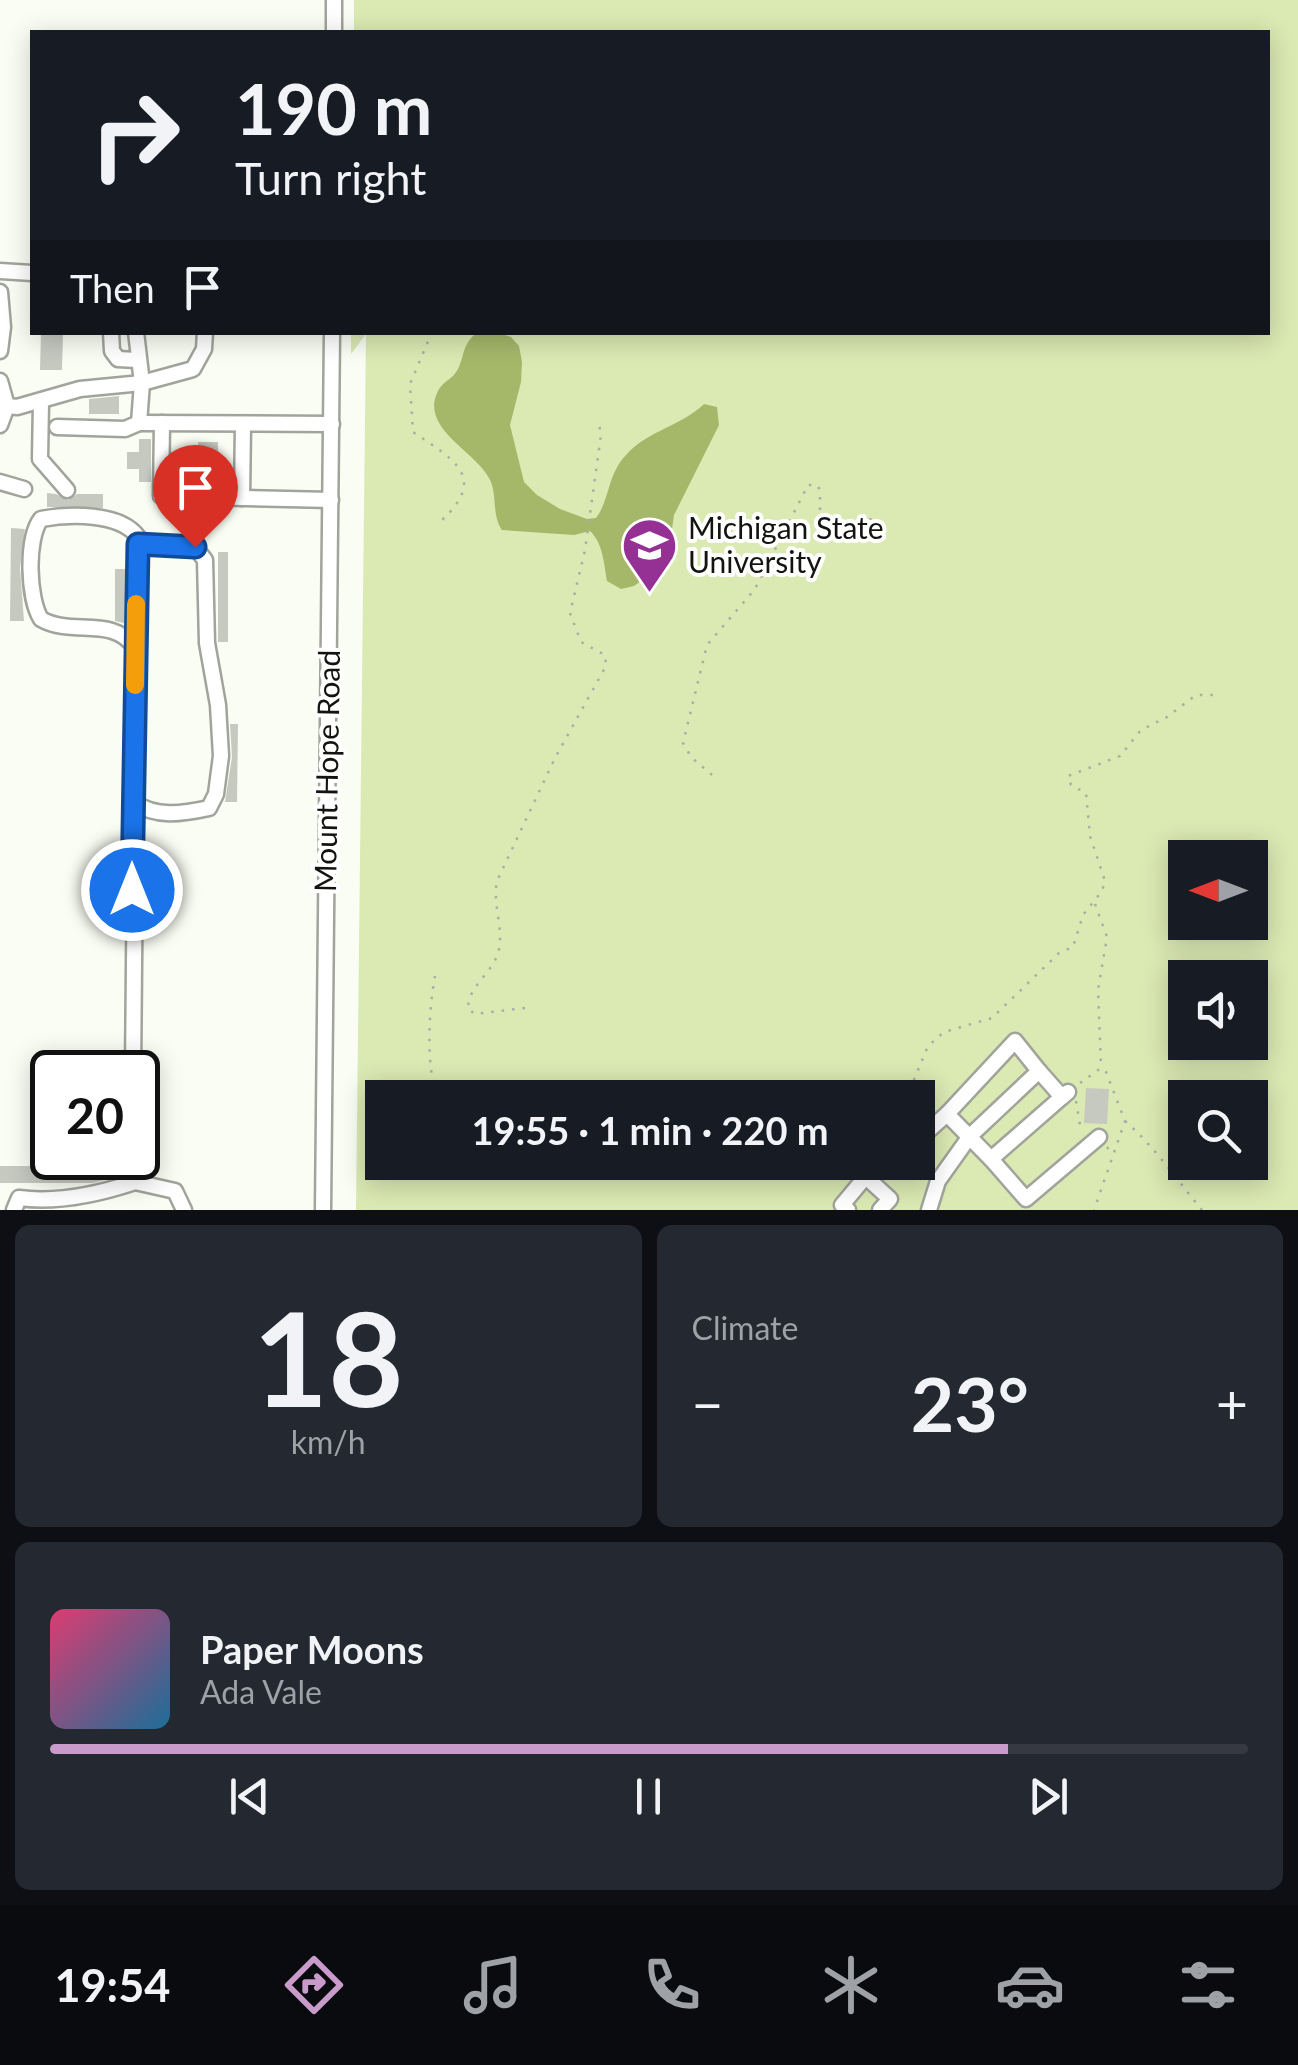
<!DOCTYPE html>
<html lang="en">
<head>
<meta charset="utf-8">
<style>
	body { margin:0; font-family:Lato,sans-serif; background:#242831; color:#f1f3f6; height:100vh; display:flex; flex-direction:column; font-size:38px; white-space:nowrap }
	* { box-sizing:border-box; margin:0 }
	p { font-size:32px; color:#9ea1a6 }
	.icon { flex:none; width:55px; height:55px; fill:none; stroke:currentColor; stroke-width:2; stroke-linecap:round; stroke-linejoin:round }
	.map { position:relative; height:1210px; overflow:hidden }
	.details { display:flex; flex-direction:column; gap:15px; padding:15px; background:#0d0f14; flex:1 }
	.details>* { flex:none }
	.hud { position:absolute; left:30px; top:30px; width:1240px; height:305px; border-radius:0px; box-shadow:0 5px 25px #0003; background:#171b24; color:#f1f3f6; overflow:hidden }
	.needle { width:65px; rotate:270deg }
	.buttons { position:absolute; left:1168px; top:840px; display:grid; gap:20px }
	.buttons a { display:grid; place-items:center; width:100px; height:100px; border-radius:0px; background:#171b24; box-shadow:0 5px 25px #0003; font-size:50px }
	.speed { position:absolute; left:30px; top:1050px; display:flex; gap:20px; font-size:50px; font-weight:700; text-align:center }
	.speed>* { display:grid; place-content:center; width:130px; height:130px; border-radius:50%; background:#171b24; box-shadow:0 5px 25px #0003; line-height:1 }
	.speed .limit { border:5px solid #111; border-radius:15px; background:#fff; color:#111 }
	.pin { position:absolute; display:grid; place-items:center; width:85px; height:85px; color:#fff; margin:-102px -42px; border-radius:50% 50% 50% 0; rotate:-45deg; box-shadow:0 0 10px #0007 }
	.pin .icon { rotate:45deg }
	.me { position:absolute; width:110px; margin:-55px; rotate:0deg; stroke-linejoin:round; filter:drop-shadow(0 0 8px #0008) }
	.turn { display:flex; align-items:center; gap:35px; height:210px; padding:0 40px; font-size:45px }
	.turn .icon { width:130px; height:130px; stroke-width:2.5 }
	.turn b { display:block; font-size:70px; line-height:85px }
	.then { display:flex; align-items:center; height:95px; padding:0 40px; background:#0003; gap:20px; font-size:38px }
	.big { font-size:75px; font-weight:700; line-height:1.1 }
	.details .tile { flex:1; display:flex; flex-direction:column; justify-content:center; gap:15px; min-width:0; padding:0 35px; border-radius:15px; background:#242831 }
	.details .dial { align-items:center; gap:0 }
	.dial b { font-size:130px; line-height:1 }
	.song { display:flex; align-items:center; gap:30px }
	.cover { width:120px; height:120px; border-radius:15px; background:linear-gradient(135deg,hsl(340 70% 55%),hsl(200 70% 35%)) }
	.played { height:10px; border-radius:5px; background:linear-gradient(90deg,#c89bca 80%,#363941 80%) }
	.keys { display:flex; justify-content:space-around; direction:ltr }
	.heat { display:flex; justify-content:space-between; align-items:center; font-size:55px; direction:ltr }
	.details .tiles { flex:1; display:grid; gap:15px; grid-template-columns:1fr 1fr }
	.tile:last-child { grid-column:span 2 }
	.trip { position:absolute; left:365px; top:1080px; width:570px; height:100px; border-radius:0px; background:#171b24; box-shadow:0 5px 25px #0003; font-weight:700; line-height:100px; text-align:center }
	.tabs { display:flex; height:160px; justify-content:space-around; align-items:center; background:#090b0e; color:#9ea1a6 }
	.tabs .icon { width:70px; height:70px }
	.tabs .active { color:#c89bca }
	.tabs b { font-size:45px; color:#f1f3f6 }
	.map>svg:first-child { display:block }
	.green { fill:#dbe9b3; fill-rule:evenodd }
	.water { fill:#a5b86a }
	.building { fill:#c6c9c0 }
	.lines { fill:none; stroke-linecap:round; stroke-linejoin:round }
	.minor-casing { stroke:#a1a49b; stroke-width:19 }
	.path { stroke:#abaea6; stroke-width:2.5; stroke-dasharray:2.5 8; stroke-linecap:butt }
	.minor { stroke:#fff; stroke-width:14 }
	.route-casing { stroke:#114b97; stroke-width:25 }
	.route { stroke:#1a73e8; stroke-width:18 }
	.slow { stroke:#f59e0b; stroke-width:18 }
	.labels { text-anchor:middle; stroke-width:8; stroke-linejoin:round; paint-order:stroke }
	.poi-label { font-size:30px; fill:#131410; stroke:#fff; text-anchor:start }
	.street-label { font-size:30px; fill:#131410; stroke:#fff }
</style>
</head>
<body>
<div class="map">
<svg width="1298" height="1210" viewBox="0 0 1298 1210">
	<rect width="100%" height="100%" fill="#fafdf3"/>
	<path class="green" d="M 354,0 L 1298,0 L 1298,1210 L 356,1210 L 366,334 L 351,354 L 351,332 L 1268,332 L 1268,32 L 354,32 ZM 1185,858 L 1250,858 L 1250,922 L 1185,922 ZM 1185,978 L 1250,978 L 1250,1042 L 1185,1042 ZM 382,1098 L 918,1098 L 918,1162 L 382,1162 ZM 1185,1098 L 1250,1098 L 1250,1162 L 1185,1162 Z"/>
	<path class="water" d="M 502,334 L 511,337 L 519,346 L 522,362 L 521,382 L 510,425 L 524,482 L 537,495 L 560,509 L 587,519 L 596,518 C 610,500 607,475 626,455 C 647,431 681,426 704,404 L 717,407 L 719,425 L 674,515 L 670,544 L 659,568 L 634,586 L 621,589 L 607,581 C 604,564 603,543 590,531 L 574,535 L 502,530 C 491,514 498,494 489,478 C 475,451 419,428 438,391 C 442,383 448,381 454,375 C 465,362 460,348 474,335 Z"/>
	<g class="building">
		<path d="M 41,332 L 63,332 L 62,370 L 40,370 Z"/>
		<path d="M 119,396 L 119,414 L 89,414 L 89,399 Z"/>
		<path d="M 139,439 L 151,439 L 151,482 L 139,482 L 139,469 L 127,469 L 127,452 L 139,452 Z"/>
		<path d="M 198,442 L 218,442 L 218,456 L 222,456 L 218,480 L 192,480 L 192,486 L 172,486 L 172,453 L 182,453 L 182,447 L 198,447 Z"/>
		<path d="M 47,493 L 56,494 L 68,500 L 77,494 L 103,494 L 103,508 L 47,507 Z"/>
		<path d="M 11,528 L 25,529 L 20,568 L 24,621 L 10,621 Z"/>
		<rect x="218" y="552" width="10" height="90"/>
		<path d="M 115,569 L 127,569 L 127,624 L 115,621 Z"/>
		<path d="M 230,724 L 238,724 L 237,802 L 225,802 L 232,757 Z"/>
		<path d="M 1086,1088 L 1109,1089 L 1107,1124 L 1084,1123 Z"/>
		<path d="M 0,1166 L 112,1166 L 112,1178 L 93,1183 L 0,1183 Z"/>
	</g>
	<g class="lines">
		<defs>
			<g id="minor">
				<path d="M 334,32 L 334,0"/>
				<path d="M 0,271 L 32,273"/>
				<path d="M 0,292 L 3,327 L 0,351"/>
				<path d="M 111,332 L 112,351 L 118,359 L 137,360"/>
				<path d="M 0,381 L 7,406 L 17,407 L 80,389 L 142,383 L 136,332"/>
				<path d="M 41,402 L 40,459 L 67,490"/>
				<path d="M 139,423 L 332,424"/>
				<path d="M 162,423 L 161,496 L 331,500"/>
				<path d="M 0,425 L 7,406"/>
				<path d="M 57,427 L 125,429 L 139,423 L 142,383 L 193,369 L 204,349 L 205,332"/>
				<path d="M 0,482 L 24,489"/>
				<path d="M 242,498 L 243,424"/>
				<path d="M 133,802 C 156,818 182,814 209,808 L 216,794 L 221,756 L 218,705 L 207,643 L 205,560 L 195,547 L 138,543"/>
				<path d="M 133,1072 L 138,537 C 120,512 69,514 41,519 C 26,539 28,598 41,619 C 72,637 113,615 135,648"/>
				<path d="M 1062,1097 L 991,1159 L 1026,1199 L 1099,1137"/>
				<path d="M 918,1140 L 947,1114"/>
				<path d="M 991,1159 L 947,1114 L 1015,1041 L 1039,1071"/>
				<path d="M 866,1177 L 890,1199 L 880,1210"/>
				<path d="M 135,1182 L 175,1191 L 184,1210"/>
				<path d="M 14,1210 L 19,1198 C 57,1203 99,1194 135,1182 L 135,1158"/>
				<path d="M 323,1210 L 332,332"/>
				<path d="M 848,1210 L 842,1205 L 878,1162"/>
				<path d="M 929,1210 L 938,1181 L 970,1136 L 1039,1071 L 1062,1097 L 1068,1092"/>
			</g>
		</defs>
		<use href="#minor" class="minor-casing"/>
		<g class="path">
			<path d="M 432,332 L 410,384 L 413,432 C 453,459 489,477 441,521"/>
			<path d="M 712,775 L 691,757 L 683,743 L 707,645 L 755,589 L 808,485 L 817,485 L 820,490 L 820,521 L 831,523 L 873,519"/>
			<path d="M 1095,904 L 1107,937 L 1098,990 L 1101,1067"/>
			<path d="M 435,976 C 429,1008 425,1068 438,1098"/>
			<path d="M 525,1008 L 475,1014 L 468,1009 C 468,986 491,975 498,953 C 505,931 492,905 497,881 L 555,758 L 606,666 L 605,655 L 581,642 L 570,613 L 585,550 L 601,435 L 599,424"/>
			<path d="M 1080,1083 L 1101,1068 L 1106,1072 L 1125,1121 L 1094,1210"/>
			<path d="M 886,1094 L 913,1082 L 928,1046 L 944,1032 L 992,1018 L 1059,953 L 1073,947 L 1083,915 L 1102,891 L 1105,881 L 1090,836 L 1086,793 L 1071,785 L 1068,776 L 1120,756 L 1141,730 L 1167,717 L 1196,695 L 1213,695"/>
			<path d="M 1076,1101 L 1080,1125 L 1085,1130"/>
			<path d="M 1125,1121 C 1154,1146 1177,1180 1202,1210"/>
			<path d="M 1107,1147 L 1112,1154"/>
		</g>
		<use href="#minor" class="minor"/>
	</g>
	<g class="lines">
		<defs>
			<path id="route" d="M 132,890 L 138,544 L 195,547"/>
		</defs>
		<use href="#route" class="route-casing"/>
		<use href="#route" class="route"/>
		<path class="slow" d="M 135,685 L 136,604"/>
	</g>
	<defs>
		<symbol id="university-pin" viewBox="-11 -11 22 30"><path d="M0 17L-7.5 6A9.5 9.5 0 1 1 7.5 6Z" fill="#953095" stroke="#fff"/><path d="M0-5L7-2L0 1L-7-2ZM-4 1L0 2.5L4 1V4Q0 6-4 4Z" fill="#fff"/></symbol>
	</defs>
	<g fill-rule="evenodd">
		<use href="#university-pin" x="618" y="514" width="63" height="86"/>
	</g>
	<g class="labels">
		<g class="poi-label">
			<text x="688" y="539">Michigan State<tspan x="688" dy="34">University</tspan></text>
		</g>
		<g class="street-label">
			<text transform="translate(328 771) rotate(-89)" y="10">Mount Hope Road</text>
		</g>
	</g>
</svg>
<div class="buttons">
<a><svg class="needle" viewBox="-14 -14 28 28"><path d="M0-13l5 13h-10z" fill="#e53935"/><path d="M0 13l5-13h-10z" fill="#9ea1a6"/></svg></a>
<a><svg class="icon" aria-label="sound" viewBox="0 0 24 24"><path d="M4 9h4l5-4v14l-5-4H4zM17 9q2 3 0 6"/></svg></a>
<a><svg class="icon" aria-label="search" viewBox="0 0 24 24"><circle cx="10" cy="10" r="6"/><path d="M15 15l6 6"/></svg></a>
</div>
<div class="speed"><div class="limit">20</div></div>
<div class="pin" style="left:195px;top:547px;background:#d93025"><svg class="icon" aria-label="arrive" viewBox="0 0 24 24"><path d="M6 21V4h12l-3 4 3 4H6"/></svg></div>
<svg class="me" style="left:132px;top:890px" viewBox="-20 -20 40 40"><circle r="17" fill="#1a73e8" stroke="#fff" stroke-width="3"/><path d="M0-11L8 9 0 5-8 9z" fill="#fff"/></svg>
<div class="trip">19:55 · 1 min · 220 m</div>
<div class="hud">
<div class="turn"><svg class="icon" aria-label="right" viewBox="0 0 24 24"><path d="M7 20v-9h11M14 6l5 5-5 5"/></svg><div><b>190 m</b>Turn right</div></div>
<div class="then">Then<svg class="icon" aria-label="arrive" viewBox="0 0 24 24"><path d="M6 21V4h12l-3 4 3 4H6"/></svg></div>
</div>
</div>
<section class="details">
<div class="tiles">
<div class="tile dial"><b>18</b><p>km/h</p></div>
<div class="tile"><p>Climate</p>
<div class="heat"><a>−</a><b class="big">23°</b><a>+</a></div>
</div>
<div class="tile">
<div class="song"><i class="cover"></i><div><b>Paper Moons</b><p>Ada Vale</p></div></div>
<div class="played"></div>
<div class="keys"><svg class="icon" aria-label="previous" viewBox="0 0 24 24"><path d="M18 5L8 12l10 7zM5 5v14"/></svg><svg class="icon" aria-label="pause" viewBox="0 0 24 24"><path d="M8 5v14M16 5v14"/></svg><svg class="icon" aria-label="next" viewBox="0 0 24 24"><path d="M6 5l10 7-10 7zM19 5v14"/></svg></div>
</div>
</div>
</section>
<nav class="tabs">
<b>19:54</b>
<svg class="icon active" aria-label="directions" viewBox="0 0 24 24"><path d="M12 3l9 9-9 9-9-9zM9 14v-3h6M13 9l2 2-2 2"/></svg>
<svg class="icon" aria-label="music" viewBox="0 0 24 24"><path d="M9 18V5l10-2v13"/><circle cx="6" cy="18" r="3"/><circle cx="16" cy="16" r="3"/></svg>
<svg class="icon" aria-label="phone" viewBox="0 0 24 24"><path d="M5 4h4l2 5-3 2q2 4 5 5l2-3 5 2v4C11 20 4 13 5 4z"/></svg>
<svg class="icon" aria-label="climate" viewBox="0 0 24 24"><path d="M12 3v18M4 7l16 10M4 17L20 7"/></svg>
<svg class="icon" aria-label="car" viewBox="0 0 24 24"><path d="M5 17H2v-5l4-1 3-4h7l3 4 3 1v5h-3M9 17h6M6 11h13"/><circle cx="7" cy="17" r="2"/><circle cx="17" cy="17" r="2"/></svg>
<svg class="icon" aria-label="filters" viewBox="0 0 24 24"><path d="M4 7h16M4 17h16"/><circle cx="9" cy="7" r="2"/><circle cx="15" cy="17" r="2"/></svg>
</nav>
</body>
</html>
